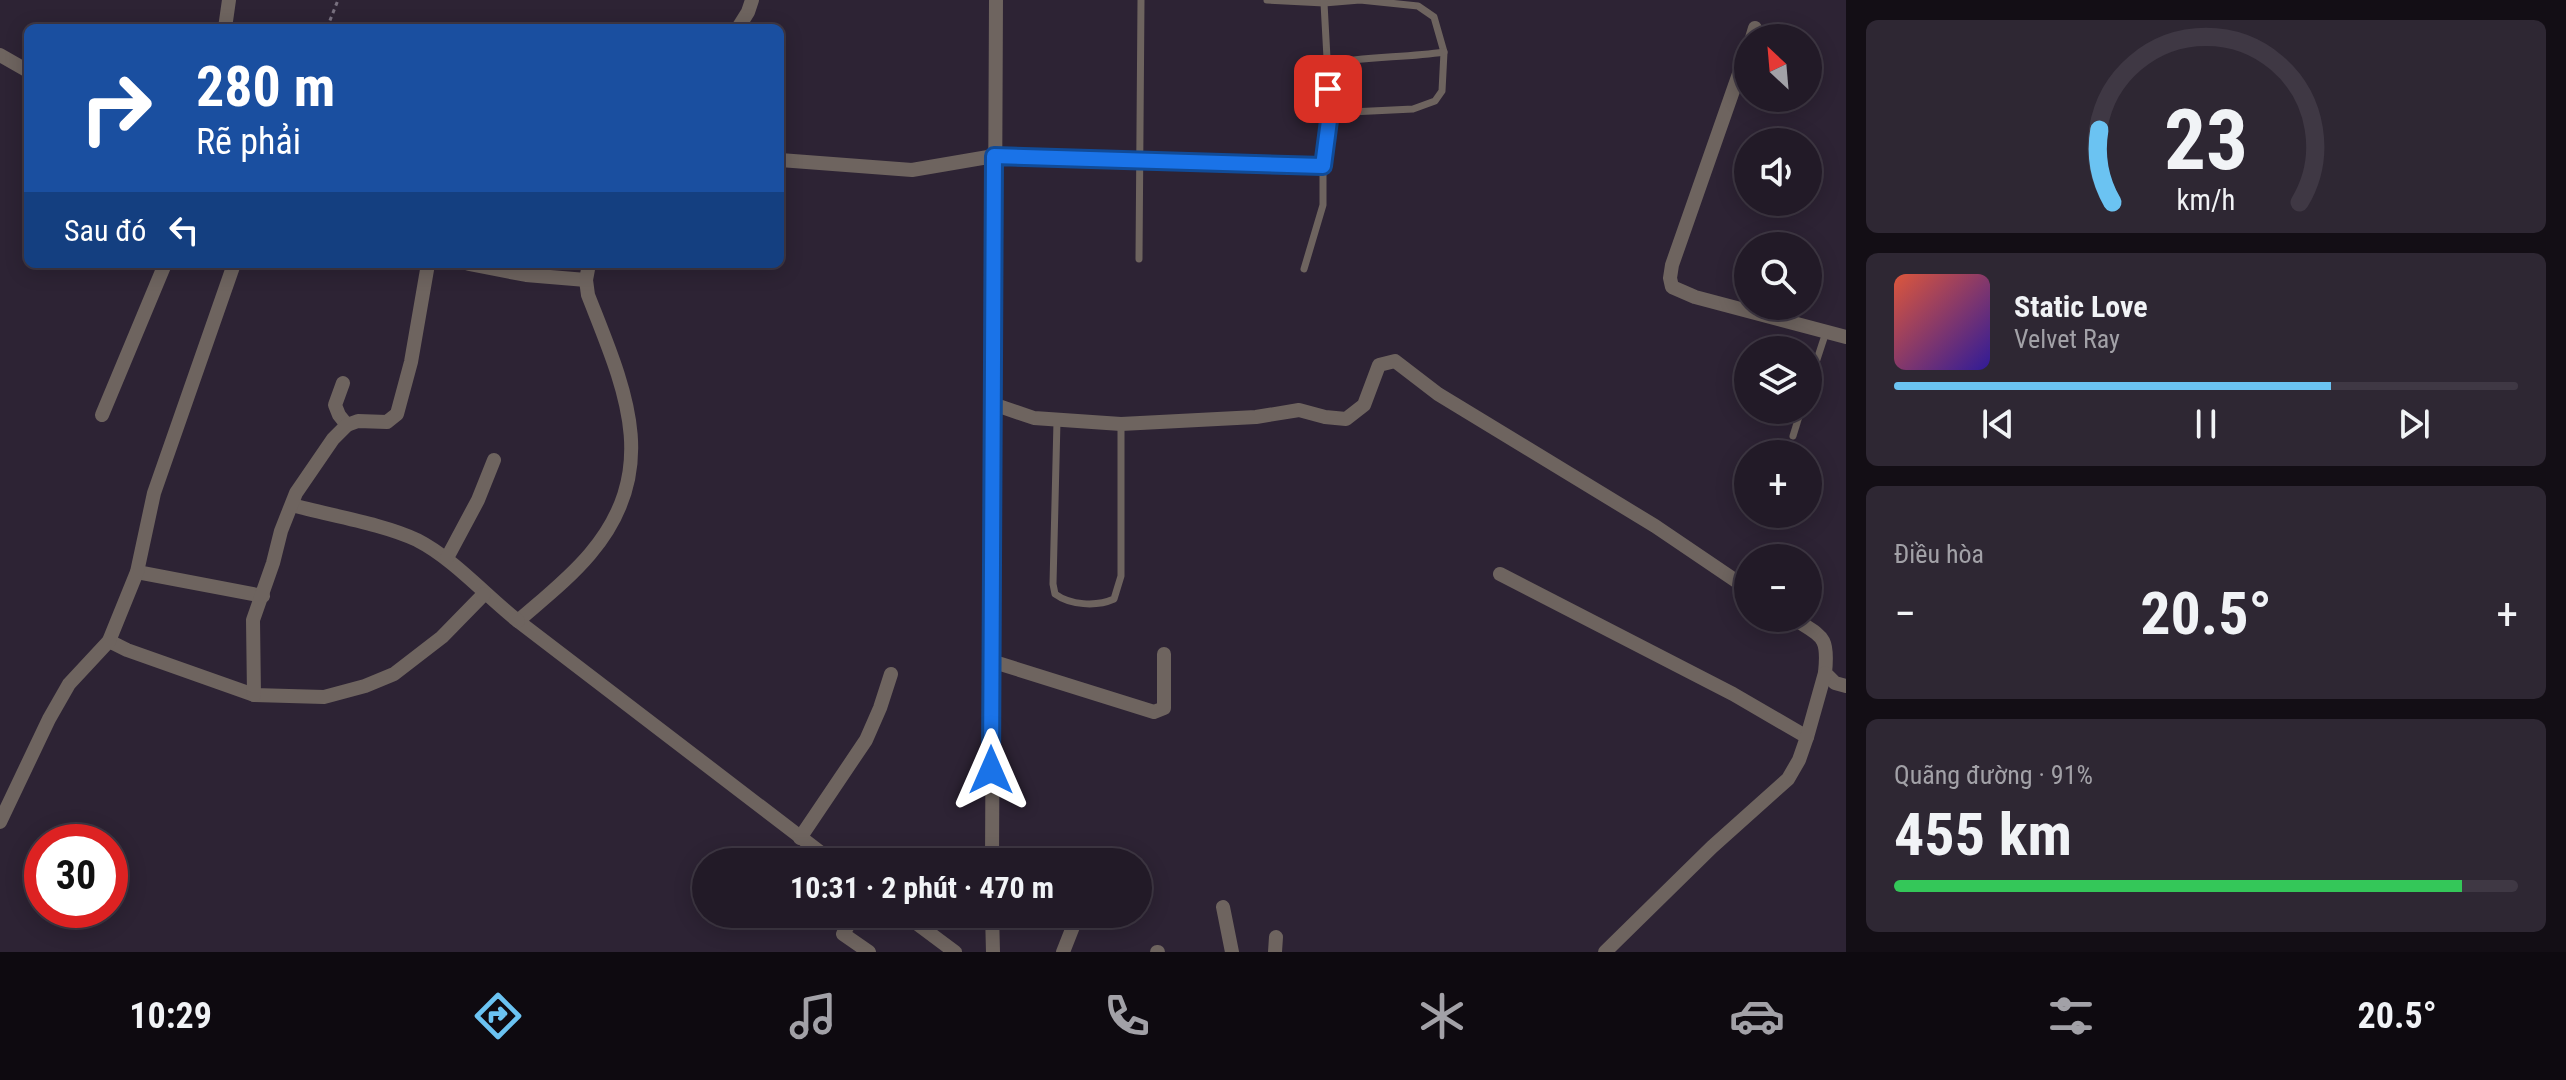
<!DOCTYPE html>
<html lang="vi">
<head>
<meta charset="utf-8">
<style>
	body { margin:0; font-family:"Roboto Condensed",sans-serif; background:#2e2733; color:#f1f3f6; height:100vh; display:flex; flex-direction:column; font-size:30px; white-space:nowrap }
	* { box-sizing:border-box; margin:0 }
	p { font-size:26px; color:#a2a1a7 }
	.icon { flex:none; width:44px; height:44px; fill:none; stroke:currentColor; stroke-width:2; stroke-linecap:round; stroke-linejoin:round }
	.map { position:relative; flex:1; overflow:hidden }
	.side { display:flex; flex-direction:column; gap:20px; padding:20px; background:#130e15; width:720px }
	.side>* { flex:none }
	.guide { position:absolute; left:24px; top:24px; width:760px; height:244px; border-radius:12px; box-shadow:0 4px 20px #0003,0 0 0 2px #3f3844; background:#1a4fa0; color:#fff; overflow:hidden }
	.needle { width:52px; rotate:334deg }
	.buttons { position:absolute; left:1734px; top:24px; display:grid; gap:16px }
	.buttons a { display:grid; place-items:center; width:88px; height:88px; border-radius:50%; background:#221a27; box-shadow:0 4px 20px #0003,0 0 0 2px #3f3844; font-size:40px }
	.speed { position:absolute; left:24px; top:824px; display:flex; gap:16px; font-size:40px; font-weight:700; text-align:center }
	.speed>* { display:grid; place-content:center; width:104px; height:104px; border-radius:50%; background:#221a27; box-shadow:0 4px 20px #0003,0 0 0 2px #3f3844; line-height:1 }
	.speed .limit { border:12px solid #d22; background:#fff; color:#111 }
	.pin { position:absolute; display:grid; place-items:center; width:68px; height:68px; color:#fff; margin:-34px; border-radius:16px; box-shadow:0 4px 12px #0006 }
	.me { position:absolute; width:88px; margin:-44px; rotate:0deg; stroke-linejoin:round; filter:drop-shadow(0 0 6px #0008) }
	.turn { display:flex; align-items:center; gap:28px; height:168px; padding:0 40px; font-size:36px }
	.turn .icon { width:104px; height:104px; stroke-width:2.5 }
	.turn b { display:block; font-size:56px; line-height:68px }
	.then { display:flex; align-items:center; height:76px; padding:0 40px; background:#0003; gap:16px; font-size:30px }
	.big { font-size:60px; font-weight:700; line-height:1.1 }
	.side .widget { flex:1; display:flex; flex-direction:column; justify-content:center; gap:12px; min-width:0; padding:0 28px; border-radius:12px; background:#2e2733 }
	.side .dial { align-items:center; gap:0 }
	.dial svg { height:208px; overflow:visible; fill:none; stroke:#3f3844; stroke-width:7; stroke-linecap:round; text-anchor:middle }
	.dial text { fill:#f1f3f6; stroke:none }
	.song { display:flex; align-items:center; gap:24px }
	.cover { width:96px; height:96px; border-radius:12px; background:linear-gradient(135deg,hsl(10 70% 55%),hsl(250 70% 35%)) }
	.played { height:8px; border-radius:4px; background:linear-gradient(90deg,#6bc3f2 70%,#3f3844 70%) }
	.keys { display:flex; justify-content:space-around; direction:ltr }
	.heat { display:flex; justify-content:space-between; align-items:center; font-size:44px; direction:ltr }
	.charge { height:12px; border-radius:6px; background:linear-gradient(90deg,#34c759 91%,#3f3844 0) }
	.trip { position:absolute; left:692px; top:848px; width:460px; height:80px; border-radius:40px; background:#221a27; box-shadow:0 4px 20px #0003,0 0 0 2px #3f3844; font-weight:700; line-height:80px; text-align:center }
	.tabs { display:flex; height:128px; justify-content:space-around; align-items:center; background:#0e0a10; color:#a2a1a7 }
	.tabs .icon { width:56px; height:56px }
	.tabs .on { color:#6bc3f2 }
	.tabs b { font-size:36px; color:#f1f3f6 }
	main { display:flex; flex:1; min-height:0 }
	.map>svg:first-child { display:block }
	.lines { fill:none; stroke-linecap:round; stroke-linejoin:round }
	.path { stroke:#78707f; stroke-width:3; stroke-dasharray:4 4; stroke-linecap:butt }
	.service { stroke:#6e645f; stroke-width:7 }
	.minor { stroke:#6e645f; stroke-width:14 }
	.route-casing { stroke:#114b97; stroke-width:20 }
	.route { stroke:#1a73e8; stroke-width:14 }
</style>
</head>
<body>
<main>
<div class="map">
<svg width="1846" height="952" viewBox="0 0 1846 952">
	<rect width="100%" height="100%" fill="#2d2334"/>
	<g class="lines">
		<path class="path" d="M 327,28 L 338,0"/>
		<g class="service">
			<path d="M 1267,0 L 1324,3 L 1360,0 L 1418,6 L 1434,17 L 1444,52 L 1442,91 L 1435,101 L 1413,109 L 1330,113"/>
			<path d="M 1327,64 C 1366,56 1405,58 1444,52"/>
			<path d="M 994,156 L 1323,166"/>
			<path d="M 1139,259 L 1141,0"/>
			<path d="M 1304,269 L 1323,205 L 1323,166 L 1330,113 L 1324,3"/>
			<path d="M 1808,387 L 1826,332"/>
			<path d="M 1057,421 L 1053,584 L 1055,594 C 1070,605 1096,607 1114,599 L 1121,576 L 1121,424"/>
			<path d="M 1793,436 L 1801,410"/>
		</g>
		<g class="minor">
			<path d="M 225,28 L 229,0"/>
			<path d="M 738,28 L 748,12 L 752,0"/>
			<path d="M 1752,38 L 1755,28"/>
			<path d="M 1748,48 L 1672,265 L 1670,278 L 1672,287 L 1695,297 L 1846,337"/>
			<path d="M 0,55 L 28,71"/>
			<path d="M 780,160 L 912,170 L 994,156"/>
			<path d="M 469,264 L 526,275 L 586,280"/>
			<path d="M 589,264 L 586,280 L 588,295 C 624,387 663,468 590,554 C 569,579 542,600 518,621 L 833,862"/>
			<path d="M 343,383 L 335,405 L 339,415 L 347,425"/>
			<path d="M 993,404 L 1034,418 L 1121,424 L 1256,417 L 1299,410 L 1325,417 L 1346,419 L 1364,405 L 1379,365 L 1395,361 L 1438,394 L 1655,526 L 1748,589"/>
			<path d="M 102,415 L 165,264"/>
			<path d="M 292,505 C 328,515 384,524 417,540 C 454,559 485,595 518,621"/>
			<path d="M 447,558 L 478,500 L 494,460"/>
			<path d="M 137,572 L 263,596"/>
			<path d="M 1500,574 L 1733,694 L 1807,737"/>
			<path d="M 1793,618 C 1822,637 1829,635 1825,673 L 1835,683 L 1846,686"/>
			<path d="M 109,641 L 127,650 L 254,695 L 324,697 L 365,686 L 394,674 L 442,637 L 484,594"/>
			<path d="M 991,661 L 1154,712 L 1164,708 L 1164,654"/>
			<path d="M 254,695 L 253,620 L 273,563 L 281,531 L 296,493 L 333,439 L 347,425 L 358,421 L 387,422 L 397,414 L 411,362 L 428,264"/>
			<path d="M 0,822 L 49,719 L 69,684 L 109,641 L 137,572 L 154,493 L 234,264"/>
			<path d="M 800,838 L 866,740 L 880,708 L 891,674"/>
			<path d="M 992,862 L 996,0"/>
			<path d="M 1223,907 L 1232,952"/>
			<path d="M 855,914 L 843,934 L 869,952"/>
			<path d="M 904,914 L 955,952"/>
			<path d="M 992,914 L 993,952"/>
			<path d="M 1063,952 L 1078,914"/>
			<path d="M 1157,952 L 1158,952"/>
			<path d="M 1275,952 L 1276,937"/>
			<path d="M 1605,952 L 1712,847 L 1788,779 L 1799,760 L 1807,737 L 1825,673"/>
		</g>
	</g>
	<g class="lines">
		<defs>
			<path id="route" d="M 991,770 L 994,156 L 1323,166 L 1330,113 L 1328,89"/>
		</defs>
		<use href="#route" class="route-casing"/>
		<use href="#route" class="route"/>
	</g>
</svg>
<div class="buttons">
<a><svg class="needle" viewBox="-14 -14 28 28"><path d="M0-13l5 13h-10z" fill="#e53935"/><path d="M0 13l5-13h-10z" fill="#a2a1a7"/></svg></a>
<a><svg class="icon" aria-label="sound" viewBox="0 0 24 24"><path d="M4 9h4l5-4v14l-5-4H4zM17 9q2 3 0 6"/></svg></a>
<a><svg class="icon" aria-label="search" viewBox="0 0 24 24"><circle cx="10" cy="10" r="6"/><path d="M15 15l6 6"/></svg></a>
<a><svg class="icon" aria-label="layers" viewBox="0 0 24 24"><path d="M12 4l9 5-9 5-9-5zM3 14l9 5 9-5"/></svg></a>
<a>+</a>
<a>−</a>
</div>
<div class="speed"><div class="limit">30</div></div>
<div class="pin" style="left:1328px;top:89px;background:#d93025"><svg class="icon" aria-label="arrive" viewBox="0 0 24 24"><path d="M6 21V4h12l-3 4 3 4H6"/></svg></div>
<svg class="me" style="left:991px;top:770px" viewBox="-20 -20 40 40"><path d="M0-17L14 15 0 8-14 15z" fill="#1a73e8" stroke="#fff" stroke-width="4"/></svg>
<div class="trip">10:31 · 2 phút · 470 m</div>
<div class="guide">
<div class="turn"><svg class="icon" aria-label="right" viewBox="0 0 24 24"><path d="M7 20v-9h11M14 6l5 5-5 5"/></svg><div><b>280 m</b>Rẽ phải</div></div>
<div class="then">Sau đó<svg class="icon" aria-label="left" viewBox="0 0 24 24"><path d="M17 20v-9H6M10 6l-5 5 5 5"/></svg></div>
</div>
</div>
<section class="side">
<div class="widget dial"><svg viewBox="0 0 100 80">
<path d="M14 69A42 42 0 1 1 86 69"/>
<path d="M14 69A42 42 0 0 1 9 41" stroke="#6bc3f2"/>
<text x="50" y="56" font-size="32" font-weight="700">23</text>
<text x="50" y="72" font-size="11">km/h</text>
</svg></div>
<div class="widget">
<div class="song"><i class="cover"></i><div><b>Static Love</b><p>Velvet Ray</p></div></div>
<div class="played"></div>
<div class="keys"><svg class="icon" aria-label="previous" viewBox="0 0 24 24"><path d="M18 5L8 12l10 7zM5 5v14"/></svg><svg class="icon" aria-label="pause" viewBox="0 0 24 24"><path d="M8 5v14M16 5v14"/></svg><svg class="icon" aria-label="next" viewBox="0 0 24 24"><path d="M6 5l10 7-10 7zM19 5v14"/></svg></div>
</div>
<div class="widget"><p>Điều hòa</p>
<div class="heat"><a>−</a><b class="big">20.5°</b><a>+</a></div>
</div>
<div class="widget"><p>Quãng đường · 91%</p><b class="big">455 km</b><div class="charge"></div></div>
</section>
</main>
<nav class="tabs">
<b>10:29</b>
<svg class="icon on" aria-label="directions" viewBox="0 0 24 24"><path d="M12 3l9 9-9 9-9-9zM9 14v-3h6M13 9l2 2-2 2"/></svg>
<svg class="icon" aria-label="music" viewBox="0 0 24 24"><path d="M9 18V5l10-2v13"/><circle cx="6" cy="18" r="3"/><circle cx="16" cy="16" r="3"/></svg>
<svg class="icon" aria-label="phone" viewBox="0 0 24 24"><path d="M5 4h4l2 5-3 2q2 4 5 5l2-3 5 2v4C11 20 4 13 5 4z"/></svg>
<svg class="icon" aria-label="climate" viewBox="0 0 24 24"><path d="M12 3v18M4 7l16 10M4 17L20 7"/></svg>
<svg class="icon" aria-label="car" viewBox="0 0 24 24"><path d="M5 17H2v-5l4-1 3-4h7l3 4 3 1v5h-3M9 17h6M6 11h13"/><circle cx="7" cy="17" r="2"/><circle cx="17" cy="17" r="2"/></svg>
<svg class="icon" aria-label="filters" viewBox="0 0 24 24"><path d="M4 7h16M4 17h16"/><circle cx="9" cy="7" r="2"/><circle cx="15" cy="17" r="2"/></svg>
<b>20.5°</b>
</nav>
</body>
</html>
